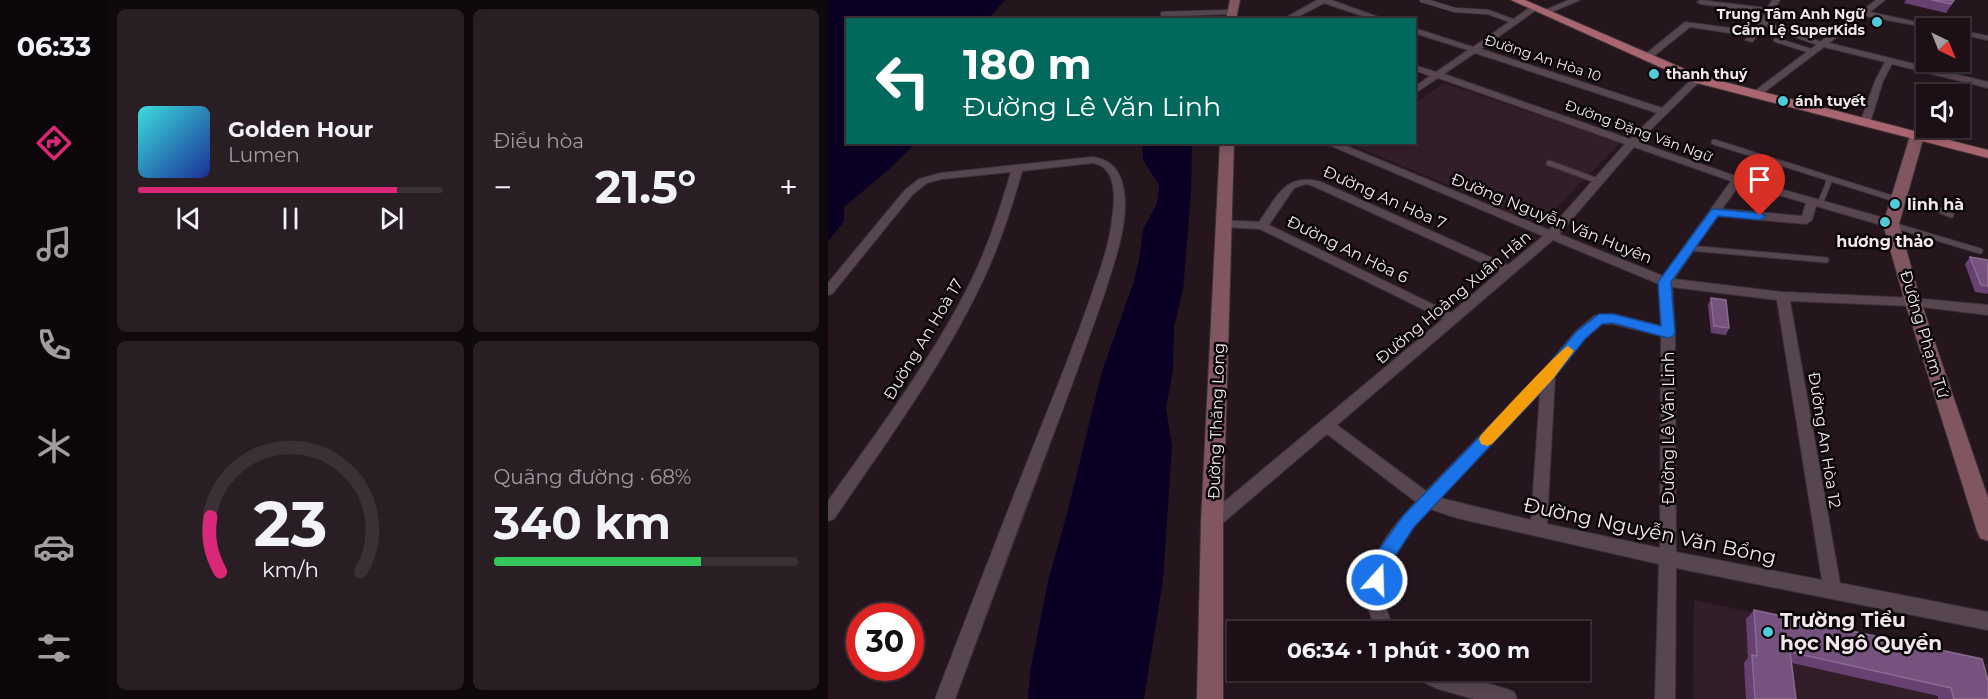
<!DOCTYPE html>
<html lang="vi">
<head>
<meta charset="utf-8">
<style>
	body { margin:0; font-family:Montserrat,sans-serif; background:#291e23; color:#f1f3f6; height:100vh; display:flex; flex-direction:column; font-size:22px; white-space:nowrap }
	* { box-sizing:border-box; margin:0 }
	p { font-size:20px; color:#a09da1 }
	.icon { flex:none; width:33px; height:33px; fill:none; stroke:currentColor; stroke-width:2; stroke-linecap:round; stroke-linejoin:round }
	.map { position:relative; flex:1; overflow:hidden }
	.sheet { display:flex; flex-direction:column; gap:9px; padding:9px; background:#0f090c; width:720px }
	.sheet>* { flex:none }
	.top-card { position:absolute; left:18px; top:18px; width:570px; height:126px; border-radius:0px; box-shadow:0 3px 9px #0003,0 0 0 2px #3a3035; background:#00695c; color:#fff; overflow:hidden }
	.needle { width:39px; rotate:137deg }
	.fabs { position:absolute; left:1088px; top:18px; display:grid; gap:12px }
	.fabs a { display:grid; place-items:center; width:54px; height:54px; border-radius:0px; background:#1c1016; box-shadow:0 3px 9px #0003,0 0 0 2px #3a3035; font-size:30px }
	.speed { position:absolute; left:18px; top:603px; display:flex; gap:12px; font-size:30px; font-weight:700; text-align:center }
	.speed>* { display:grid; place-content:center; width:78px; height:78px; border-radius:50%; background:#1c1016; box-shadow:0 3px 9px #0003,0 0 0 2px #3a3035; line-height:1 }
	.speed .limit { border:9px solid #d22; background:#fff; color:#111 }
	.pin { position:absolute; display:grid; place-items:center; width:51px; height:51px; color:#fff; margin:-62px -26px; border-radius:50% 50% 50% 0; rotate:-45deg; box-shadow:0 0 6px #0007 }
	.pin .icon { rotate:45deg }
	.me { position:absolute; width:66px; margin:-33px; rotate:20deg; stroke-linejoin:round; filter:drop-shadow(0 0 4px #0008) }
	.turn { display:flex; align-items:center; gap:21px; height:126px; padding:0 18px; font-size:27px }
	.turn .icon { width:78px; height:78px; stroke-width:2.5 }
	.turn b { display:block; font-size:42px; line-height:51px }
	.big { font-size:45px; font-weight:700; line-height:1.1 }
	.sheet .card { flex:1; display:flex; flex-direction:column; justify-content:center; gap:9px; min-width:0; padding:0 21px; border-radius:9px; background:#291e23 }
	.sheet .dial { align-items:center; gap:0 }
	.dial svg { height:156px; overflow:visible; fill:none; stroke:#3a3035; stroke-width:7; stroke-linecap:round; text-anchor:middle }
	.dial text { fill:#f1f3f6; stroke:none }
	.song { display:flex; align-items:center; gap:18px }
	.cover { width:72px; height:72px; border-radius:9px; background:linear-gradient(135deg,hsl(180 70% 55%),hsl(230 70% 35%)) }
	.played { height:6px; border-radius:3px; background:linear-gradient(90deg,#db2777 85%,#3a3035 85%) }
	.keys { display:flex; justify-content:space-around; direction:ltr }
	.heat { display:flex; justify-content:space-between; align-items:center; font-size:33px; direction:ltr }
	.charge { height:9px; border-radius:4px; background:linear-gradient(90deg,#34c759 68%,#3a3035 0) }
	.sheet .tiles { flex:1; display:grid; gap:9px; grid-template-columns:repeat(2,1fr) }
	.trip { position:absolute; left:399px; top:621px; width:363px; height:60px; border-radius:0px; background:#1c1016; box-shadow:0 3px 9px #0003,0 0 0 2px #3a3035; font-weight:700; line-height:60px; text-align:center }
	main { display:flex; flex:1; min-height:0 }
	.tab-bar { display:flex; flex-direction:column; width:108px; justify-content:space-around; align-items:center; background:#0b0609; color:#a09da1 }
	.tab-bar .icon { width:42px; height:42px }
	.tab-bar .on { color:#db2777 }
	.tab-bar b { font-size:27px; color:#f1f3f6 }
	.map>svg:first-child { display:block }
	.built { fill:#321e29 }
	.water { fill:#0a0024 }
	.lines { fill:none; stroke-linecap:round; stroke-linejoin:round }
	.lane-far1-casing { stroke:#3b3136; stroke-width:6 }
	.lane-casing { stroke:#3b3136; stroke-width:7 }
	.street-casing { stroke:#3b3136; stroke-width:2 }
	.secondary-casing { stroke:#3b3136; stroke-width:2 }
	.primary-casing { stroke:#3b3136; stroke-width:2 }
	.lane-far1 { stroke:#57464f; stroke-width:4.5 }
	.lane { stroke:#57464f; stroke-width:5 }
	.street { fill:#57464f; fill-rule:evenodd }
	.secondary { fill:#815660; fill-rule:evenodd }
	.primary { fill:#aa6670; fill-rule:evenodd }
	.wall { fill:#674172 }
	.building { fill:#76527f; stroke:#8a6a91; stroke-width:1.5 }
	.route { fill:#1a73e8; stroke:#114b97; stroke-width:1.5 }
	.slow { fill:#f59e0b }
	.poi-dot { fill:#52cbd8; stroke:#0a0507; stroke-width:2 }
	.labels { text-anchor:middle; stroke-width:5; stroke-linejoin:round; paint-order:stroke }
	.far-poi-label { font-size:14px; font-weight:bold; fill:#f2e7ed; stroke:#0a0507; text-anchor:start }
	.far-street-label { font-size:14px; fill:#f2e7ed; stroke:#0a0507 }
	.street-label { font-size:16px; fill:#f2e7ed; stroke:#0a0507 }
	.poi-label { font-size:16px; font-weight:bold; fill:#f2e7ed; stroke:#0a0507; text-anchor:start }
	.near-street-label { font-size:20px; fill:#f2e7ed; stroke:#0a0507 }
	.near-poi-label { font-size:20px; font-weight:bold; fill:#f2e7ed; stroke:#0a0507; text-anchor:start }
</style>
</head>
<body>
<main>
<nav class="tab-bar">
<b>06:33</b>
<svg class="icon on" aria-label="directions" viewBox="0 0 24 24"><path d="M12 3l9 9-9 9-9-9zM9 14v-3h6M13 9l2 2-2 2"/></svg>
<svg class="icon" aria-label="music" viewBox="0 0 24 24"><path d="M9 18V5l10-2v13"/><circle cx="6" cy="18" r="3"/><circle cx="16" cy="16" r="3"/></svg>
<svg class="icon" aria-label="phone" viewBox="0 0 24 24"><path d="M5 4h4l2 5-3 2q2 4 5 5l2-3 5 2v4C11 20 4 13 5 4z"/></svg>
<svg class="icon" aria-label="climate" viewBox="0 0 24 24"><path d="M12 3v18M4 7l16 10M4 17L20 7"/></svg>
<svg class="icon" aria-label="car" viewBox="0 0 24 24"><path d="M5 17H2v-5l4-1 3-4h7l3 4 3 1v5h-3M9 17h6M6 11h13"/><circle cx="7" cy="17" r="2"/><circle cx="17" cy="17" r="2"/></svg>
<svg class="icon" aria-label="filters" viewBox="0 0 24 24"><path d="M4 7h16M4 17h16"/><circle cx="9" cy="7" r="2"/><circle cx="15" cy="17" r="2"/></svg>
</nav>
<section class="sheet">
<div class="tiles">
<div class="card">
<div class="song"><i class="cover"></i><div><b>Golden Hour</b><p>Lumen</p></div></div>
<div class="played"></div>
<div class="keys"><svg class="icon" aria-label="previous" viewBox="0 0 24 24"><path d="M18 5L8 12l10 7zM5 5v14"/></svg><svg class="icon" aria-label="pause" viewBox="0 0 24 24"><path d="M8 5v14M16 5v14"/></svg><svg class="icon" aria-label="next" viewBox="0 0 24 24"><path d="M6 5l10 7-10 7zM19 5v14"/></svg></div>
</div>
<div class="card"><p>Điều hòa</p>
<div class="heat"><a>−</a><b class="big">21.5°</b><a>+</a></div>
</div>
<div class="card dial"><svg viewBox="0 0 100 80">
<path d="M14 69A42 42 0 1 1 86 69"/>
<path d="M14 69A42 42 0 0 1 9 41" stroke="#db2777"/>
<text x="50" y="56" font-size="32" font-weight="700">23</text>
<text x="50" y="72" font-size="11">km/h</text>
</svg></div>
<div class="card"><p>Quãng đường · 68%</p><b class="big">340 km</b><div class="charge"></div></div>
</div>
</section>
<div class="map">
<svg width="1160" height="699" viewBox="0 0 1160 699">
	<rect width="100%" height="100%" fill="#25161e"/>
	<g class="built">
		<path d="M 616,83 L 792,143 L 713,224 L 527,146 L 532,143 L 586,142 L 587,103 Z"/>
		<path d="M 866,600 L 1160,664 L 1160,699 L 865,699 Z"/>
	</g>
	<g class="water">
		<path d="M 0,0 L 177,0 L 160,19 L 20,20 L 20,142 L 88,143 L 58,172 L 16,207 L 16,221 L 0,242 Z"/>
		<path d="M 314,143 L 364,143 L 363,195 L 355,290 L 346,327 L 345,370 L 338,408 L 344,446 L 335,580 L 316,699 L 200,699 L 202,672 L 220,581 L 239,514 L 274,371 L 305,284 L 311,260 L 315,230 L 329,203 L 331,185 L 315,160 Z"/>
	</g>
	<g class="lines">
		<defs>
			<g id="lane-far1">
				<path d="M 594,0 L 627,10 L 660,12 L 687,22"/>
				<path d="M 335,14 L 404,12"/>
				<path d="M 934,23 L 993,44"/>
				<path d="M 948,40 L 983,51"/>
			</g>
			<g id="lane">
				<path d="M 886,142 L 1070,200"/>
				<path d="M 721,163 L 770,181"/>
				<path d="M 1072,194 L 1123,215"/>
				<path d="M 992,204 L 1002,179"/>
				<path d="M 1065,225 L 1152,251"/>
				<path d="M 861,248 L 998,260"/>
			</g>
			<g id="street">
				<path d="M 489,0 L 503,0 L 559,20 L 546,20 L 496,3 L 464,20 L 453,20 Z"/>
				<path d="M 741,0 L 752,0 L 719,14 L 712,12 Z"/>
				<path d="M 872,0 L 939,8 L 944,0 L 952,0 L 933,33 L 924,42 L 917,40 L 921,36 L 862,27 L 821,60 L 815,60 L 815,56 L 857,22 L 926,31 L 937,13 L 873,4 L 869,2 Z"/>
				<path d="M 1048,0 L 1057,0 L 1042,12 L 1116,28 L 1102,28 L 1037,16 L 1001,43 L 1160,82 L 1160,88 L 1064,64 L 1055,81 L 1042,123 L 1037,126 L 1032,123 L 1047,81 L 1057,62 L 996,47 L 930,97 L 924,97 L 924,93 Z"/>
				<path d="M 704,6 L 711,8 L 653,49 L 834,108 L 866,77 L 872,77 L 872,81 L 810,142 L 913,178 L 1067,221 L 1069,224 L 1063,228 L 988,206 L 984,220 L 978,224 L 889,216 L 846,279 L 955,292 L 1085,298 L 1160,305 L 1160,315 L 1085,306 L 962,301 L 1012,583 L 1160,612 L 1160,630 L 848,568 L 847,699 L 827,699 L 831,564 L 629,518 L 602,509 C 580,532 556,562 556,595 C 556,606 563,620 566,632 L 548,632 C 545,620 538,607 538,595 C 538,559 564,526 588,502 L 499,434 L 390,527 L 384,529 L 378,527 L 376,522 L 378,517 L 615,319 L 432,229 L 396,227 L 392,226 L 392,220 L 431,222 C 449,197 457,172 493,182 L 680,265 L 715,236 L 494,142 L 509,142 L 721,230 L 797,144 L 610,78 L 586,94 L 586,87 L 602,76 L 586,70 L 586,65 L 608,72 L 640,50 L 586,33 L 586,28 L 645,47 ZM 647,53 L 829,113 L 802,139 L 616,74 ZM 806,147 L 903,181 L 835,276 L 731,234 ZM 478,184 L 485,186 L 672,271 L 623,313 L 441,225 L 466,188 ZM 912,184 L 978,203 L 974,216 L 894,209 ZM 725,240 L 831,284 L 833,326 L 785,314 L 766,316 L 747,332 L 715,371 L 598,491 L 509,425 ZM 844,287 L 949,300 L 994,580 L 848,552 L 847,333 ZM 774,324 L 785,324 L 833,336 L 832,548 L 719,524 L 727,376 L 757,338 ZM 712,393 L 703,520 L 612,498 Z"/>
				<path d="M 1131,30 L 1160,36 L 1160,40 L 1131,34 Z"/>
				<path d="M 264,157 C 291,160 297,182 297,207 C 296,237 285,266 276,295 C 263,332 250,369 236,406 C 199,503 163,601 127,699 L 107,699 C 142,608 177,517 213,427 C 230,385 247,342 262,299 C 271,273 281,247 284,220 C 287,201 290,166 264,163 L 194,171 C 184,207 172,244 156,278 C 116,364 59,441 6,519 L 0,521 L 0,501 C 51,429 105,358 144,279 C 161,244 172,208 183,172 L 114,179 L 99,183 L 85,194 L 4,294 L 0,295 L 0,283 L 77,190 L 91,179 L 113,173 Z"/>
				<path d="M 583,670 L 614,670 L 679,689 L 686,692 L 689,699 L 646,699 L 610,689 L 585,677 Z"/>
			</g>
			<g id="secondary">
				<path d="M 402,0 L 412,0 L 408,20 L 398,20 Z"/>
				<path d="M 1089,132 L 1096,136 L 1071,224 L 1093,302 L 1160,498 L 1160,541 L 1152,538 L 1149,531 L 1077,302 L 1055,224 L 1082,136 Z"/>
				<path d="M 392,142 L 406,142 L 395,522 L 395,699 L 369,699 L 373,522 Z"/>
			</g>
			<path id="primary" d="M 683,0 L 697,0 L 873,76 L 1160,150 L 1160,158 L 865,82 Z"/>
		</defs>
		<use href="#lane-far1" class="lane-far1-casing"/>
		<use href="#lane" class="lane-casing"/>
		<use href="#street" class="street-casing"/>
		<use href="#secondary" class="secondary-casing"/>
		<use href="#primary" class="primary-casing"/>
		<use href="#lane-far1" class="lane-far1"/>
		<use href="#lane" class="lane"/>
		<use href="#street" class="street"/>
		<use href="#secondary" class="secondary"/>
		<use href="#primary" class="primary"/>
	</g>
	<g class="wall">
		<path d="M 1078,0 L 1127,0 L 1118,13 L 1076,3 Z"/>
		<path d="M 1142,257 L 1160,262 L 1160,294 L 1147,292 L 1137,264 Z"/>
		<path d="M 883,298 L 901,328 L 898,335 L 883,333 L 880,305 Z"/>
		<path d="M 926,610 L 1160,699 L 1110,699 L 1110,696 L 964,663 L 968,699 L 918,699 L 916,663 L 920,658 L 918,619 Z"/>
	</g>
	<g class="building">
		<path d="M 1104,0 L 1126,0 L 1123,4 Z"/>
		<path d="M 1142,257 L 1159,260 L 1160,286 L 1153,285 Z"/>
		<path d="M 883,298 L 898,300 L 901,328 L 886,326 Z"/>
		<path d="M 926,610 L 1154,659 L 1160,681 L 1160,699 L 1126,699 L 1123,688 L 962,652 L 968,699 L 927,699 L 924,655 L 929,656 Z"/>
	</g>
	<path class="route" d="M 886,209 L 932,213 L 938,216 L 932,220 L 890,216 L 843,282 L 847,333 L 845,336 L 840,338 L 785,323 L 774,324 L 757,339 L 725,379 L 586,527 L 560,567 L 556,586 L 549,588 L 543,586 L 541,580 L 545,558 L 575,516 L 715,371 L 748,332 L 771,314 L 785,314 L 833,326 L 830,282 L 883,210 Z"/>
	<path class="slow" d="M 740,346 L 746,351 L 725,379 L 664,444 L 659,446 L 653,444 L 651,439 L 653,435 C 664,423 733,348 740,346 Z"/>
	<g class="poi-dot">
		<circle cx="1049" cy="22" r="6"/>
		<circle cx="826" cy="74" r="6"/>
		<circle cx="955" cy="101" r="6"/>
		<circle cx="1067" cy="204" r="6"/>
		<circle cx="1057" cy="222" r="6"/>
		<circle cx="940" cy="632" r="6"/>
	</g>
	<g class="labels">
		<g class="far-poi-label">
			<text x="1037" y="19" text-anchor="end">Trung Tâm Anh Ngữ<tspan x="1037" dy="16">Cẩm Lệ SuperKids</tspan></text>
			<text x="838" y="79">thanh thuý</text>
			<text x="967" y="106">ánh tuyết</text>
		</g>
		<g class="far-street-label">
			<text transform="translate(715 58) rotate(18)" y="5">Đường An Hòa 10</text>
			<text transform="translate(811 131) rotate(20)" y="5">Đường Đặng Văn Ngữ</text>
		</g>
		<g class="street-label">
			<text transform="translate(557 197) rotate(24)" y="6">Đường An Hòa 7</text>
			<text transform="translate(724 218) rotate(22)" y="6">Đường Nguyễn Văn Huyên</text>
			<text transform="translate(520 249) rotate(26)" y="6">Đường An Hòa 6</text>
			<text transform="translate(625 297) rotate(-40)" y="6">Đường Hoàng Xuân Hãn</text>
			<text transform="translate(1097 334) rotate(73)" y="6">Đường Phạm Tứ</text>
			<text transform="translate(95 339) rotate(-59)" y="6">Đường An Hoà 17</text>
			<text transform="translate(388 421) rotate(-88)" y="6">Đường Thăng Long</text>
			<text transform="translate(840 428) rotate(-90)" y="6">Đường Lê Văn Linh</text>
			<text transform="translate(997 440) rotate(81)" y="6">Đường An Hòa 12</text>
		</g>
		<g class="poi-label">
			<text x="1079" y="210">linh hà</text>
			<text x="1057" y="247" text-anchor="middle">hương thảo</text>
		</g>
		<g class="near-street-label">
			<text transform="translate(822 531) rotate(12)" y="7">Đường Nguyễn Văn Bổng</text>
		</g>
		<g class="near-poi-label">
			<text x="952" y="627">Trường Tiểu<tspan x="952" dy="23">học Ngô Quyền</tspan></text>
		</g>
	</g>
</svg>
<div class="fabs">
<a><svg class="needle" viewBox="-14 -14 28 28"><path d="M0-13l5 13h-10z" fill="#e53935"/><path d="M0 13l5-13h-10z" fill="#a09da1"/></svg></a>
<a><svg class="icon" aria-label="sound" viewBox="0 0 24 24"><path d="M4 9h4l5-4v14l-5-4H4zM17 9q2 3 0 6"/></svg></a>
</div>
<div class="speed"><div class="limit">30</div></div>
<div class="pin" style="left:932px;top:216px;background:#d93025"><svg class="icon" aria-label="arrive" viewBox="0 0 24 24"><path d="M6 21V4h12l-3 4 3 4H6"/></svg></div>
<svg class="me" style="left:549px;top:580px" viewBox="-20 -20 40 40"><circle r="17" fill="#1a73e8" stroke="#fff" stroke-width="3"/><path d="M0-11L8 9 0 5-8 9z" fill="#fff"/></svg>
<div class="trip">06:34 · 1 phút · 300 m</div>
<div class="top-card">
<div class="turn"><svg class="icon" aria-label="left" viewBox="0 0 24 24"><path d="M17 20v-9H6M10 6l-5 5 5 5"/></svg><div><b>180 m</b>Đường Lê Văn Linh</div></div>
</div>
</div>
</main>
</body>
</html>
